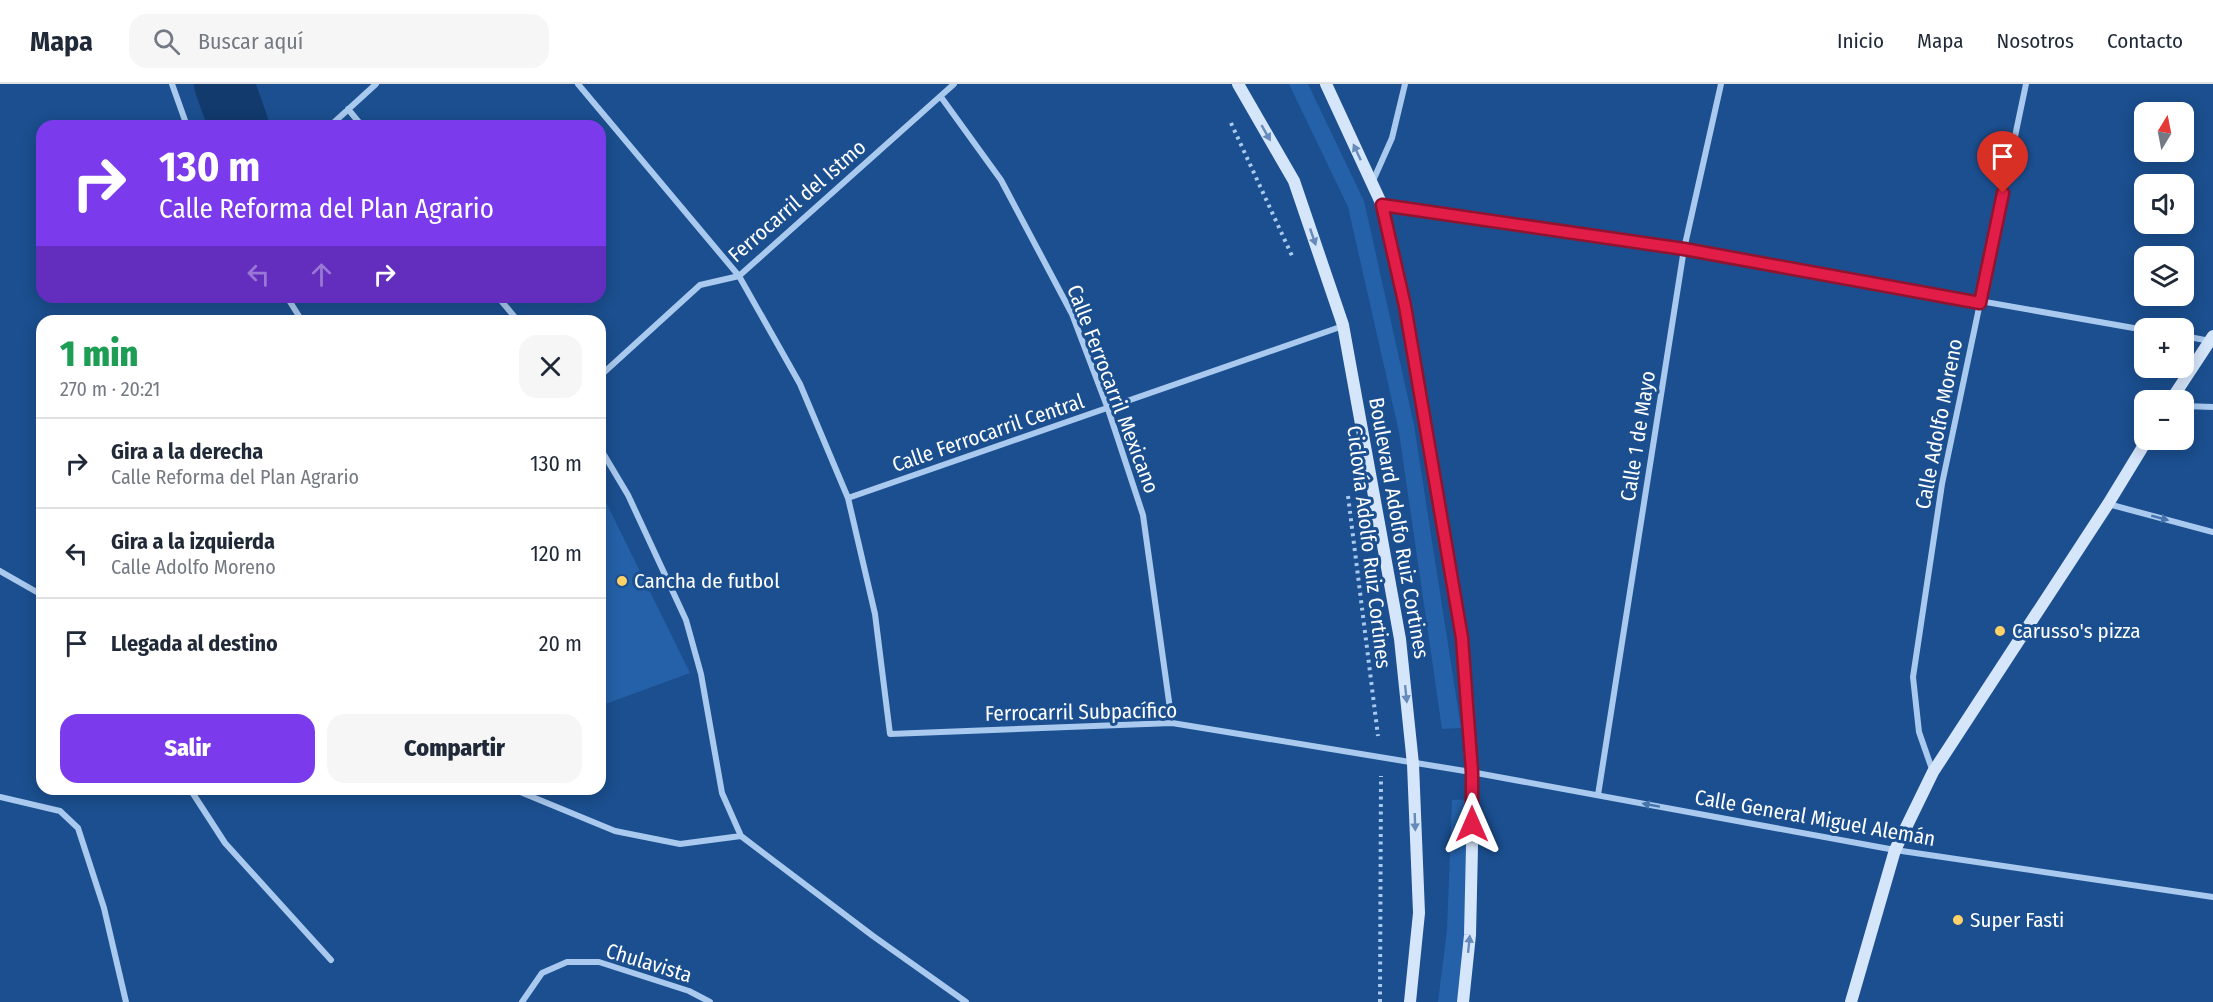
<!DOCTYPE html>
<html lang="es">
<head>
<meta charset="utf-8">
<style>
  :root { --surface:#fff; --page:#f6f6f7; --text:#1f2937; --muted:#747a83; --line:#e0e1e3; --accent:#7c3aed }
  body { margin:0; font-family:"Fira Sans Condensed",sans-serif; background:var(--page); color:var(--text); height:100vh; display:flex; flex-direction:column; font-size:22px; white-space:nowrap }
  * { box-sizing:border-box; margin:0 }
  p { font-size:20px; color:var(--muted) }
  .icon { flex:none; width:33px; height:33px; fill:none; stroke:currentColor; stroke-width:2; stroke-linecap:round; stroke-linejoin:round }
  .map { position:relative; flex:1; overflow:hidden }
  .side { position:absolute; left:36px; top:231px; width:570px; height:480px; display:flex; flex-direction:column; background:var(--surface); border-radius:18px; box-shadow:0 3px 15px #0003 }
  .side>* { flex:none }
  .banner { position:absolute; left:36px; top:36px; width:570px; height:183px; border-radius:18px; box-shadow:0 3px 15px #0003; background:#7c3aed; color:#fff; overflow:hidden }
  .needle { width:39px; rotate:10deg }
  .buttons { position:absolute; left:2134px; top:18px; display:grid; gap:12px }
  .buttons a { display:grid; place-items:center; width:60px; height:60px; border-radius:12px; background:var(--surface); box-shadow:0 3px 15px #0003; font-size:30px }
  .pin { position:absolute; display:grid; place-items:center; width:51px; height:51px; color:#fff; margin:-62px -26px; border-radius:50% 50% 50% 0; rotate:-45deg; box-shadow:0 0 6px #0007 }
  .pin .icon { rotate:45deg }
  .me { position:absolute; width:66px; margin:-33px; rotate:0deg; stroke-linejoin:round; filter:drop-shadow(0 0 4px #0008) }
  .turn { display:flex; align-items:center; gap:21px; height:126px; padding:0 24px; font-size:27px }
  .turn .icon { width:78px; height:78px; stroke-width:2.5 }
  .turn b { display:block; font-size:42px; line-height:51px }
  .lanes { display:flex; align-items:center; height:57px; padding:0 24px; background:#0003; justify-content:center; gap:30px; direction:ltr }
  .lanes .off { opacity:.35 }
  .round { display:grid; place-items:center; flex:none; width:63px; height:63px; border-radius:18px; background:var(--page) }
  .summary { display:flex; align-items:center; justify-content:space-between; height:102px; padding:0 24px }
  h1 { font-size:36px; font-weight:800; line-height:45px; color:#1e9e55 }
  .button { display:flex; gap:12px; margin-top:auto; padding:12px 24px }
  .button a { flex:1; height:69px; border-radius:18px; background:var(--accent); color:#fff; font-size:24px; font-weight:800; line-height:69px; text-align:center }
  .button a+a { background:var(--page); color:var(--text) }
  ul { padding:0; list-style:none }
  li { display:flex; align-items:center; gap:18px; height:90px; padding:0 24px; border-top:2px solid var(--line) }
  li div { flex:1 }
  li b { display:block; font-size:22px }
  li em { font-style:normal }
  header { display:flex; align-items:center; gap:36px; box-sizing:border-box; height:84px; padding:0 30px; background:var(--surface); border-bottom:2px solid var(--line) }
  header strong { font-size:28px }
  nav { display:flex; gap:33px; margin-inline-start:auto; font-size:21px }
  .search { width:420px; height:54px; background:var(--page); display:flex; align-items:center; gap:15px; box-sizing:border-box; padding:0 21px; border-radius:18px; color:var(--muted); font-size:22px }
  .map>svg:first-child { display:block }
  .green { fill:#2461a8 }
  .lines { fill:none; stroke-linecap:round; stroke-linejoin:round }
  .river { stroke:#123a6d; stroke-width:60 }
  .path { stroke:#a9c9ee; stroke-width:4; stroke-dasharray:3 4.5; stroke-linecap:butt }
  .street { stroke:#a9c9ee; stroke-width:6 }
  .secondary { stroke:#d6e6fa; stroke-width:12 }
  .oneway { fill:#668bba }
  .oneway2 { fill:#4674ac }
  .route-casing { stroke:#92132f; stroke-width:15 }
  .route { stroke:#e11d48; stroke-width:10 }
  .poi-dot { fill:#ffd166; stroke:#1b4f8f; stroke-width:2 }
  .labels { text-anchor:middle; stroke-width:6; stroke-linejoin:round; paint-order:stroke }
  .street-label { font-size:21px; fill:#fff; stroke:#1b4f8f }
  .poi-label { font-size:21px; fill:#fff; stroke:#1b4f8f; text-anchor:start }
</style>
</head>
<body>
<header>
<strong>Mapa</strong>
<div class="search"><svg class="icon" aria-label="search" viewBox="0 0 24 24"><circle cx="10" cy="10" r="6"/><path d="M15 15l6 6"/></svg>Buscar aquí</div>
<nav><a>Inicio</a><a>Mapa</a><a>Nosotros</a><a>Contacto</a></nav>
</header>
<div class="map">
<svg width="2213" height="918" viewBox="0 0 2213 918">
  <rect width="100%" height="100%" fill="#1b4f8f"/>
  <path class="green" d="M1289 0H1308L1364 117 1414 341 1461 644 1442 645 1399 348 1348 123Z
    M600 406 690 589 600 622Z
    M1473 715 1464 918H1438L1447 846 1452 716Z"/>
  <g class="lines">
    <path class="river" d="M224 0 239 42"/>
    <path class="path" d="M1231 39 1293 174
      M1348 412 1378 652
      M1380 918 1381 692"/>
    <path class="street" d="M172 0 187 42
      M578 0 739 192 800 300 848 414 875 530 890 650 1172 639 1471 688 1895 766 2213 813
      M941 13 1001 96 1072 230 1108 325 1143 431 1172 639
      M348 25 362 42
      M330 42 376 0
      M1372 99 1392 54 1405 0
      M1383 121 1684 165 2145 246
      M287 213 302 237
      M498 213 518 237
      M2184 252 2210 257
      M600 292 700 201 739 192 954 0
      M2184 322 2213 323
      M600 364 628 411 686 536 701 590 722 709 741 752 873 852 966 918
      M848 414 1343 242
      M2108 420 2213 448
      M0 487 42 511
      M1933 688 1919 648 1913 593 1942 400 2026 0
      M190 705 225 759 331 876
      M513 705 615 747 680 760 741 752
      M1598 711 1684 165 1721 0
      M0 713 60 727 78 744 104 824 126 918
      M522 918 542 889 567 878H599L689 907 710 918"/>
    <path class="secondary" d="M1238 0 1294 97 1343 241 1400 555 1413 680 1419 829 1410 918
      M1326 0 1382 121 1405 222 1462 554 1473 718 1470 851 1463 918
      M2171 316 2213 252
      M1851 918 1895 766 1933 688 2108 420 2147 356"/>
  </g>
  <defs><path id="oneway-solid" d="M-6-.8H1V-3.2L6.5 0L1 3.2V.8H-6Z" transform="scale(1.5)"/></defs>
  <g class="oneway">
    <use href="#oneway-solid" transform="translate(1266 49) rotate(60)"/>
    <use href="#oneway-solid" transform="translate(1357 68) rotate(-115)"/>
    <use href="#oneway-solid" transform="translate(1313 153) rotate(71)"/>
    <use href="#oneway-solid" transform="translate(1406 610) rotate(84)"/>
    <use href="#oneway-solid" transform="translate(1415 738) rotate(88)"/>
    <use href="#oneway-solid" transform="translate(1469 860) rotate(-84)"/>
  </g>
  <g class="oneway2">
    <use href="#oneway-solid" transform="translate(2160 434) rotate(15)"/>
    <use href="#oneway-solid" transform="translate(1651 721) rotate(-170)"/>
  </g>
  <g class="lines">
    <defs>
      <path id="route" d="M1472 740V688L1462 554 1405 222 1382 121 1684 165 1980 219 2003 109"/>
    </defs>
    <use href="#route" class="route-casing"/>
    <use href="#route" class="route"/>
  </g>
  <g class="poi-dot">
    <circle cx="622" cy="497" r="6"/>
    <circle cx="2000" cy="547" r="6"/>
    <circle cx="1958" cy="836" r="6"/>
  </g>
  <g class="labels">
    <g class="street-label">
      <text transform="translate(797 117) rotate(-41)" y="7">Ferrocarril del Istmo</text>
      <text transform="translate(1113 305) rotate(69)" y="7">Calle Ferrocarril Mexicano</text>
      <text transform="translate(1939 340) rotate(-79)" y="7">Calle Adolfo Moreno</text>
      <text transform="translate(988 349) rotate(-19)" y="7">Calle Ferrocarril Central</text>
      <text transform="translate(1638 352) rotate(-81)" y="7">Calle 1 de Mayo</text>
      <text transform="translate(1399 444) rotate(80)" y="7">Boulevard Adolfo Ruiz Cortines</text>
      <text transform="translate(1369 463) rotate(83)" y="7">Ciclovía Adolfo Ruiz Cortines</text>
      <text transform="translate(1081 628) rotate(-1)" y="7">Ferrocarril Subpacífico</text>
      <text transform="translate(1815 734) rotate(10)" y="7">Calle General Miguel Alemán</text>
      <text transform="translate(649 879) rotate(17)" y="7">Chulavista</text>
    </g>
    <g class="poi-label">
      <text x="634" y="504">Cancha de futbol</text>
      <text x="2012" y="554">Carusso's pizza</text>
      <text x="1970" y="843">Super Fasti</text>
    </g>
  </g>
</svg>
<div class="buttons">
<a><svg class="needle" viewBox="-14 -14 28 28"><path d="M0-13l5 13h-10z" fill="#e53935"/><path d="M0 13l5-13h-10z" fill="#747a83"/></svg></a>
<a><svg class="icon" aria-label="sound" viewBox="0 0 24 24"><path d="M4 9h4l5-4v14l-5-4H4zM17 9q2 3 0 6"/></svg></a>
<a><svg class="icon" aria-label="layers" viewBox="0 0 24 24"><path d="M12 4l9 5-9 5-9-5zM3 14l9 5 9-5"/></svg></a>
<a>+</a>
<a>−</a>
</div>
<div class="pin" style="left:2003px;top:109px;background:#d93025"><svg class="icon" aria-label="arrive" viewBox="0 0 24 24"><path d="M6 21V4h12l-3 4 3 4H6"/></svg></div>
<svg class="me" style="left:1472px;top:740px" viewBox="-20 -20 40 40"><path d="M0-17L14 15 0 8-14 15z" fill="#e11d48" stroke="#fff" stroke-width="4"/></svg>
<div class="banner">
<div class="turn"><svg class="icon" aria-label="right" viewBox="0 0 24 24"><path d="M7 20v-9h11M14 6l5 5-5 5"/></svg><div><b>130 m</b>Calle Reforma del Plan Agrario</div></div>
<div class="lanes"><svg class="icon off" aria-label="left" viewBox="0 0 24 24"><path d="M17 20v-9H6M10 6l-5 5 5 5"/></svg><svg class="icon off" aria-label="ahead" viewBox="0 0 24 24"><path d="M12 20V5M6 11l6-6 6 6"/></svg><svg class="icon" aria-label="right" viewBox="0 0 24 24"><path d="M7 20v-9h11M14 6l5 5-5 5"/></svg></div>
</div>
<section class="side">
<div class="summary"><div><h1>1 min</h1><p>270 m · 20:21</p></div><a class="round"><svg class="icon" aria-label="close" viewBox="0 0 24 24"><path d="M6 6l12 12M18 6L6 18"/></svg></a></div>
<ul>
<li><svg class="icon" aria-label="right" viewBox="0 0 24 24"><path d="M7 20v-9h11M14 6l5 5-5 5"/></svg><div><b>Gira a la derecha</b><p>Calle Reforma del Plan Agrario</p></div><em>130 m</em></li>
<li><svg class="icon" aria-label="left" viewBox="0 0 24 24"><path d="M17 20v-9H6M10 6l-5 5 5 5"/></svg><div><b>Gira a la izquierda</b><p>Calle Adolfo Moreno</p></div><em>120 m</em></li>
<li><svg class="icon" aria-label="arrive" viewBox="0 0 24 24"><path d="M6 21V4h12l-3 4 3 4H6"/></svg><div><b>Llegada al destino</b></div><em>20 m</em></li>
</ul>
<div class="button"><a>Salir</a><a>Compartir</a></div>
</section>
</div>
</body>
</html>
